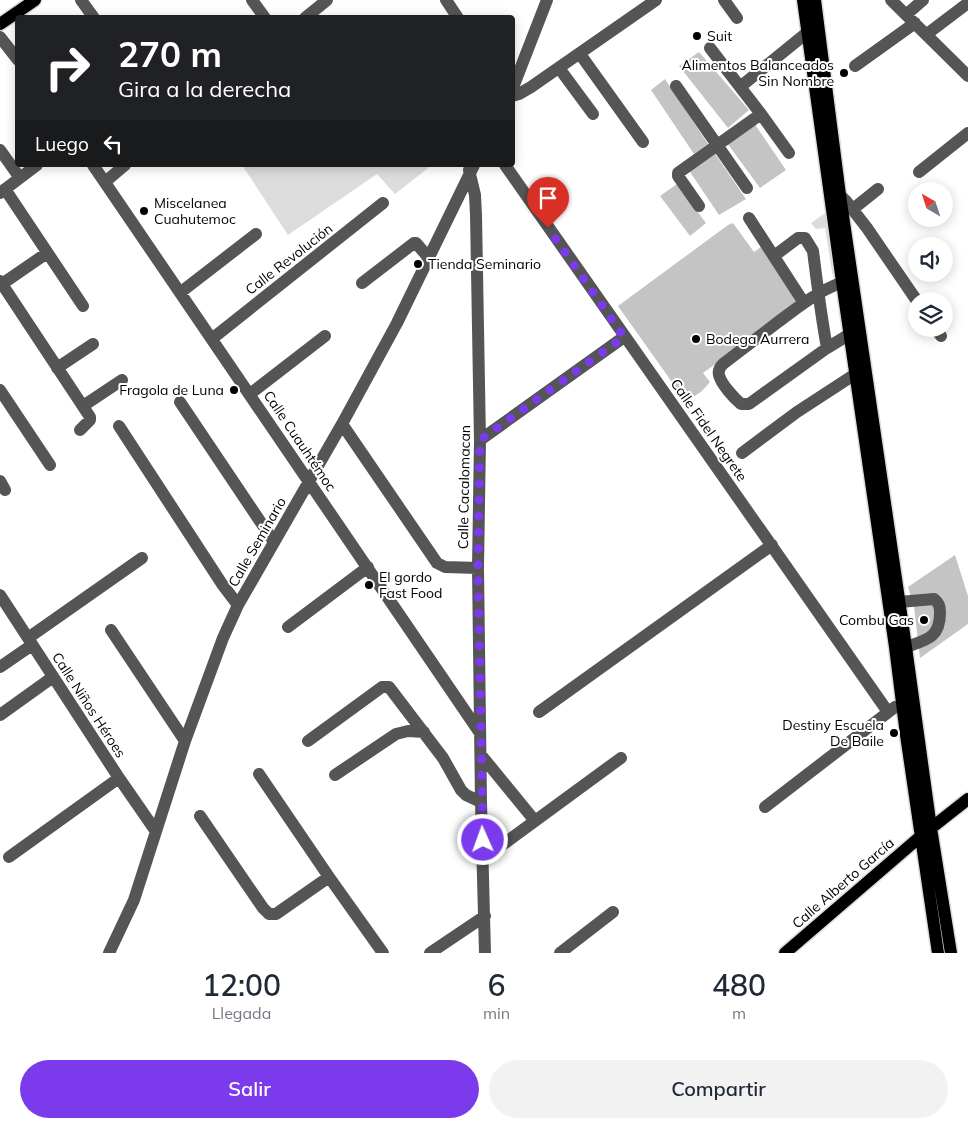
<!DOCTYPE html>
<html lang="es">
<head>
<meta charset="utf-8">
<style>
  :root { --surface:#fff; --page:#f2f2f3; --text:#1f2937; --muted:#747a83; --accent:#7c3aed }
  body { margin:0; font-family:Mulish,sans-serif; background:var(--page); color:var(--text); height:100vh; display:flex; flex-direction:column; font-size:19px; white-space:nowrap }
  * { box-sizing:border-box; margin:0 }
  p { font-size:16px; color:var(--muted) }
  .icon { flex:none; width:28px; height:28px; fill:none; stroke:currentColor; stroke-width:2; stroke-linecap:round; stroke-linejoin:round }
  .map { position:relative; height:953px; overflow:hidden }
  .panel { display:flex; flex-direction:column; background:var(--surface); flex:1 }
  .panel>* { flex:none }
  .hud { position:absolute; left:15px; top:15px; width:500px; height:152px; border-radius:5px; box-shadow:0 2px 12px #0003; background:#202124; color:#fff; overflow:hidden }
  .needle { width:32px; rotate:321deg }
  .fabs { position:absolute; left:908px; top:182px; display:grid; gap:10px }
  .fabs a { display:grid; place-items:center; width:45px; height:45px; border-radius:50%; background:var(--surface); box-shadow:0 2px 12px #0003; font-size:25px }
  .pin { position:absolute; display:grid; place-items:center; width:42px; height:42px; color:#fff; margin:-51px -21px; border-radius:50% 50% 50% 0; rotate:-45deg; box-shadow:0 0 5px #0007 }
  .pin .icon { rotate:45deg }
  .me { position:absolute; width:55px; margin:-28px; rotate:358deg; stroke-linejoin:round; filter:drop-shadow(0 0 4px #0008) }
  .turn { display:flex; align-items:center; gap:18px; height:105px; padding:0 20px; font-size:22px }
  .turn .icon { width:65px; height:65px; stroke-width:2.5 }
  .turn b { display:block; font-size:35px; line-height:42px }
  .then { display:flex; align-items:center; height:48px; padding:0 20px; background:#0003; gap:10px; font-size:19px }
  .eta { display:flex; justify-content:space-evenly; align-items:center; height:85px; text-align:center }
  .eta b { font-size:30px; font-weight:600; line-height:35px }
  .button { display:flex; gap:10px; margin-top:auto; padding:10px 20px }
  .button a { flex:1; height:58px; border-radius:30px; background:var(--accent); color:#fff; font-size:20px; font-weight:600; line-height:58px; text-align:center }
  .button a+a { background:var(--page); color:var(--text) }
  .map>svg:first-child { display:block }
  .green { fill:#dcdcdc }
  .building { fill:#c4c4c4 }
  .lines { fill:none; stroke-linecap:round; stroke-linejoin:round }
  .major-casing { stroke:#dbdbdb; stroke-width:15 }
  .minor { stroke:#555; stroke-width:12 }
  .major { stroke:#000; stroke-width:12 }
  .route { stroke:#7c3aed; stroke-width:9; stroke-dasharray:0 16.2 }
  .poi-dot { fill:#000; stroke:#fff; stroke-width:2 }
  .labels { text-anchor:middle; stroke-width:4; stroke-linejoin:round; paint-order:stroke }
  .poi-label { font-size:14px; fill:#000; stroke:#fff; text-anchor:start }
  .street-label { font-size:14px; fill:#000; stroke:#fff }
</style>
</head>
<body>
<div class="map">
<svg width="968" height="953" viewBox="0 0 968 953">
  <rect width="100%" height="100%" fill="#fff"/>
  <path class="green" d="M242 165H432L395 194 377 174 288 235Z
    M828 211 834 284 825 228 816 229 811 223Z"/>
  <path class="building" d="M699 52 749 110 728 128 679 66Z
    M665 79 708 144 694 154 651 90Z
    M754 123 786 170 760 188 727 143Z
    M713 151 746 199 719 215 688 169Z
    M677 184 706 223 690 236 660 196Z
    M733 223 754 252 761 247 801 303 703 373 710 382 702 391 686 402 618 306 728 225Z
    M955 555 968 596V624L920 658 914 607 908 587Z"/>
  <g class="lines">
    <defs>
      <path id="major" d="M803 0 842 282 895 647 906 735 938 953
        M815 0 840 195 906 647 931 828 951 953
        M0 24 35 0
        M785 953 921 836 968 799"/>
    </defs>
    <use href="#major" class="major-casing"/>
    <path class="minor" d="M81 0 94 18
      M252 0 265 18
      M446 0 458 18
      M724 0 737 18
      M891 0 968 76
      M907 14 923 0
      M305 18 327 0
      M927 34 968 3
      M0 37 18 60
      M580 54 643 142
      M855 66 915 23
      M559 68 593 114
      M676 86 747 188
      M740 87 814 27
      M512 90 547 0
      M512 96 519 94 531 87 656 0
      M761 114 789 153
      M0 150 20 178
      M93 165 480 733
      M505 165 888 712
      M469 170 475 195 476 215 480 440 478 568 481 802 485 953
      M919 172 968 133
      M105 182 125 165
      M5 189 83 306
      M835 191 846 201 867 228 917 301
      M0 193 37 165
      M699 206 678 176V173L761 114 710 48
      M853 209 878 189
      M749 218 804 303
      M774 256 798 238H805L813 251C817 283 821 316 827 348L749 404H741C734 398 721 384 719 375 718 371 720 367 723 364 741 350 760 336 778 322 800 306 824 286 851 280
      M0 281 90 417V420L80 430
      M362 283 414 243H416L428 257
      M2 284 47 253
      M181 292 256 234
      M936 329 941 336
      M213 338 383 203
      M827 348 850 334 858 332
      M57 368 93 344
      M0 390 50 465
      M250 394 325 336
      M180 402 274 542
      M83 406 122 380
      M342 424 437 563 445 567 478 568
      M119 426 222 584 238 605
      M480 440 624 337
      M742 453 797 412 863 369
      M0 481 5 490
      M0 595 119 778 155 830
      M899 602 934 599C939 603 940 606 940 613 940 638 926 640 906 647
      M288 627 368 567
      M111 630 185 741
      M28 638 142 558
      M0 667 32 645
      M539 712 772 545
      M0 715 53 677
      M308 741 382 687H389L443 758 461 790 466 795 481 802
      M481 755 535 821
      M259 774 329 877 383 953
      M335 775 396 734 408 731 424 732
      M765 807 895 707
      M200 816 263 908 269 914H276L329 877
      M9 857 119 778
      M483 859 621 758
      M109 953 134 900 185 741 223 638 238 605 342 424 397 323 474 165
      M430 953 485 916
      M560 953 613 912"/>
    <use href="#major" class="major"/>
  </g>
  <g class="lines">
    <path class="route" d="M483 840 478 568 480 440 624 337 548 228"/>
  </g>
  <g class="poi-dot">
    <circle cx="697" cy="36" r="5"/>
    <circle cx="844" cy="73" r="5"/>
    <circle cx="144" cy="211" r="5"/>
    <circle cx="418" cy="264" r="5"/>
    <circle cx="696" cy="339" r="5"/>
    <circle cx="234" cy="390" r="5"/>
    <circle cx="369" cy="585" r="5"/>
    <circle cx="924" cy="620" r="5"/>
    <circle cx="894" cy="733" r="5"/>
  </g>
  <g class="labels">
    <g class="poi-label">
      <text x="707" y="41">Suit</text>
      <text x="834" y="70" text-anchor="end">Alimentos Balanceados<tspan x="834" dy="16">Sin Nombre</tspan></text>
      <text x="154" y="208">Miscelanea<tspan x="154" dy="16">Cuahutemoc</tspan></text>
      <text x="428" y="269">Tienda Seminario</text>
      <text x="706" y="344">Bodega Aurrera</text>
      <text x="224" y="395" text-anchor="end">Fragola de Luna</text>
      <text x="379" y="582">El gordo<tspan x="379" dy="16">Fast Food</tspan></text>
      <text x="914" y="625" text-anchor="end">Combu Gas</text>
      <text x="884" y="730" text-anchor="end">Destiny Escuela<tspan x="884" dy="16">De Baile</tspan></text>
    </g>
    <g class="street-label">
      <text transform="translate(289 259) rotate(-38)" y="5">Calle Revolución</text>
      <text transform="translate(709 430) rotate(55)" y="5">Calle Fidel Negrete</text>
      <text transform="translate(300 441) rotate(56)" y="5">Calle Cuauhtémoc</text>
      <text transform="translate(464 487) rotate(-89)" y="5">Calle Cacalomacan</text>
      <text transform="translate(257 542) rotate(-60)" y="5">Calle Seminario</text>
      <text transform="translate(89 705) rotate(57)" y="5">Calle Niños Héroes</text>
      <text transform="translate(843 883) rotate(-41)" y="5">Calle Alberto García</text>
    </g>
  </g>
</svg>
<div class="fabs">
<a><svg class="needle" viewBox="-14 -14 28 28"><path d="M0-13l5 13h-10z" fill="#e53935"/><path d="M0 13l5-13h-10z" fill="#747a83"/></svg></a>
<a><svg class="icon" aria-label="sound" viewBox="0 0 24 24"><path d="M4 9h4l5-4v14l-5-4H4zM17 9q2 3 0 6"/></svg></a>
<a><svg class="icon" aria-label="layers" viewBox="0 0 24 24"><path d="M12 4l9 5-9 5-9-5zM3 14l9 5 9-5"/></svg></a>
</div>
<div class="pin" style="left:548px;top:228px;background:#d93025"><svg class="icon" aria-label="arrive" viewBox="0 0 24 24"><path d="M6 21V4h12l-3 4 3 4H6"/></svg></div>
<svg class="me" style="left:483px;top:840px" viewBox="-20 -20 40 40"><circle r="17" fill="#7c3aed" stroke="#fff" stroke-width="3"/><path d="M0-11L8 9 0 5-8 9z" fill="#fff"/></svg>
<div class="hud">
<div class="turn"><svg class="icon" aria-label="right" viewBox="0 0 24 24"><path d="M7 20v-9h11M14 6l5 5-5 5"/></svg><div><b>270 m</b>Gira a la derecha</div></div>
<div class="then">Luego<svg class="icon" aria-label="left" viewBox="0 0 24 24"><path d="M17 20v-9H6M10 6l-5 5 5 5"/></svg></div>
</div>
</div>
<section class="panel">
<div class="eta">
<div><b>12:00</b><p>Llegada</p></div>
<div><b>6</b><p>min</p></div>
<div><b>480</b><p>m</p></div>
</div>
<div class="button"><a>Salir</a><a>Compartir</a></div>
</section>
</body>
</html>
